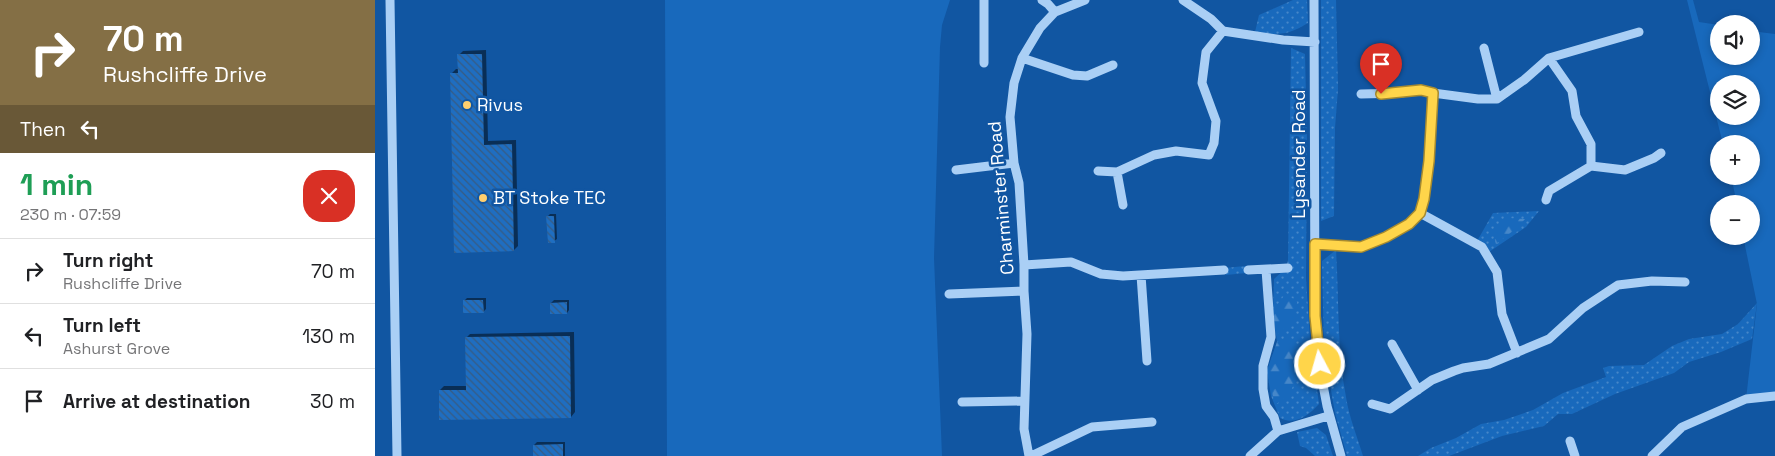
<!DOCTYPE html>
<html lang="en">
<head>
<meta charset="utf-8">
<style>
  :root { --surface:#fff; --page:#f6f6f6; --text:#202124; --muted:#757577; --line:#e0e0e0 }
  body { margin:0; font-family:"Space Grotesk",sans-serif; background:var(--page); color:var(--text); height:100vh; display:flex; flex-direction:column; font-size:19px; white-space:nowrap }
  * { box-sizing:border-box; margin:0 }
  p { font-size:16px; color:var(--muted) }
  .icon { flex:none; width:28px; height:28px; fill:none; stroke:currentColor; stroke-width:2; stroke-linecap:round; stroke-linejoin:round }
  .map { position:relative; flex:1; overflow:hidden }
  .side { display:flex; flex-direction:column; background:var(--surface); width:375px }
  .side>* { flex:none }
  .banner { background:#846f45; color:#fff; overflow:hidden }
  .fabs { position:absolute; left:1335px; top:15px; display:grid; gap:10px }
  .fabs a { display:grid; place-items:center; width:50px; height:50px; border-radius:50%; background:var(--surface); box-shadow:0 2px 8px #0003; font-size:25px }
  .pin { position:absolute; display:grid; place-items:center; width:42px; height:42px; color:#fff; margin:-51px -21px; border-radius:50% 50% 50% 0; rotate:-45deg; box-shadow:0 0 5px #0007 }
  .pin .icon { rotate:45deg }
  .me { position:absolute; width:55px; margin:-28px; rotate:354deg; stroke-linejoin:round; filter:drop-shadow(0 0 4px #0008) }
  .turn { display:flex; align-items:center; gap:18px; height:105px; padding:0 20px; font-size:22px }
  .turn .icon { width:65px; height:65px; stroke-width:2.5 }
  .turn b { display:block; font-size:35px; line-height:42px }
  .then { display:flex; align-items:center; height:48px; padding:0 20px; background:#0003; gap:10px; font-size:19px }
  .round { display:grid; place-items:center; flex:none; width:52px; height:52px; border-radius:20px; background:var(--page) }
  .overview { display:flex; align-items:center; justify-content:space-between; height:85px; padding:0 20px }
  h1 { font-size:30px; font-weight:700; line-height:38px; color:#1e9e55 }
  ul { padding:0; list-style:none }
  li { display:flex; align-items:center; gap:15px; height:65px; padding:0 20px; border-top:1px solid var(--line) }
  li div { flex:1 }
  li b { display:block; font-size:19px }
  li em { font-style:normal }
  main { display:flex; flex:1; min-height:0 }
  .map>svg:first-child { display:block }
  .grass { fill:url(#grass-dots) }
  .forest { fill:url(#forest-firs) }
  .park { fill:#1869bc; fill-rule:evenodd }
  .shadow { fill:#0007 }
  .building { fill:url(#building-back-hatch) }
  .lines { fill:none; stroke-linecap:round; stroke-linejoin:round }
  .minor { stroke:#aacff5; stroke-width:9 }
  .route-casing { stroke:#a68a30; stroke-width:12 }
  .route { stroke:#ffd54a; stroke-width:9 }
  .poi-dot { fill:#ffcf6e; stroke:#1156a2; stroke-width:2 }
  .labels { text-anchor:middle; stroke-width:5; stroke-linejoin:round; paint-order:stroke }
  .poi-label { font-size:18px; fill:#fff; stroke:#1156a2; text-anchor:start }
  .street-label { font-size:18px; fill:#fff; stroke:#1156a2 }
</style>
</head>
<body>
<main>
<section class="side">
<div class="banner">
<div class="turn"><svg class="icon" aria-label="right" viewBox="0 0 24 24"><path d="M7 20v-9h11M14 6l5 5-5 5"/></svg><div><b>70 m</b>Rushcliffe Drive</div></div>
<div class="then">Then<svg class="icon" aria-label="left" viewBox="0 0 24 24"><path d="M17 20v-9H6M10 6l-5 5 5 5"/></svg></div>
</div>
<div class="overview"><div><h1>1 min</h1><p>230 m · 07:59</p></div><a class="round" style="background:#d93025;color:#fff"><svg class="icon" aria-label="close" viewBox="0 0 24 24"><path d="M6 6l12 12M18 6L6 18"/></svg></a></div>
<ul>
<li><svg class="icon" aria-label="right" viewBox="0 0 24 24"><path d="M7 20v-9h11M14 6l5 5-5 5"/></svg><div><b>Turn right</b><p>Rushcliffe Drive</p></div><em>70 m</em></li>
<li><svg class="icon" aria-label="left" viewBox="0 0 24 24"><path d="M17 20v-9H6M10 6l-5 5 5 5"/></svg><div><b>Turn left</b><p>Ashurst Grove</p></div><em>130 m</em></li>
<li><svg class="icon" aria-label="arrive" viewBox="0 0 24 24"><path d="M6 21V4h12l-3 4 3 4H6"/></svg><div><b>Arrive at destination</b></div><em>30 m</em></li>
</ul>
</section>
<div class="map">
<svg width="1400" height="456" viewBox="0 0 1400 456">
  <defs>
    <pattern id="grass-dots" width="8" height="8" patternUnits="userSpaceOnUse" patternTransform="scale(1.25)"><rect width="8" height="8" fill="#1869bc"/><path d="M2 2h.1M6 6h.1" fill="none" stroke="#4687c9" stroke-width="1.8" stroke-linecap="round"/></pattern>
    <pattern id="forest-firs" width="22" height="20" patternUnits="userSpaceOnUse" patternTransform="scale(1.25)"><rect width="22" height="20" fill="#1869bc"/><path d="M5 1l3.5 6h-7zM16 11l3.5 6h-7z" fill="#4687c9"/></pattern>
    <pattern id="building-back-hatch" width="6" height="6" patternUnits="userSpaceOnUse" patternTransform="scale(1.25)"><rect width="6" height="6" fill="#1f6ec1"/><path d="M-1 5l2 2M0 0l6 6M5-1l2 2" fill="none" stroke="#385b81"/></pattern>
  </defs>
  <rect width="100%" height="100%" fill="#1156a2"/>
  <path class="grass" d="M918 0H932L933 23C912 36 903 35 880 32L884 15Z
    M946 0H961L963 89 960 128 959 216 946 221Z
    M916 48 930 54 932 143 931 278 935 339 944 404C934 415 920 426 905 418L896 396 892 371 902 342 898 311 899 279 911 268 913 260Z
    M1164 211 1151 227 1111 254 1101 243 1118 213Z
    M961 250C964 297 962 351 971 397 974 417 982 436 988 456H972L960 413 949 350 947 261Z
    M870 266 871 273 851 275 850 268Z
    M1382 303 1377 339 1346 352 1314 362 1299 373 1240 394 1197 414H1183L1169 426 1127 436 1074 456H1043L1056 448 1081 438 1106 424 1129 420 1158 410 1188 393 1231 377 1228 368 1234 366 1269 365 1297 346 1314 339 1347 334 1363 324Z
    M942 428 951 435 958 456H940L931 448 925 446 922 432Z"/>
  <path class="forest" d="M1131 218 1150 219 1143 227 1121 244C1117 231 1120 226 1131 218Z
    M911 293 922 302 919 319 901 336 898 311Z
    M915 338 924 351 923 375 914 395 900 405 892 371 902 342Z"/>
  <path class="park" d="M290 0H575L567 25 565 47 559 258 567 456H292Z
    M1312 0H1318L1324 22 1344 25V56H1376V31L1400 34V396L1371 399 1382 304 1368 236H1376V204H1362L1356 176H1376V144H1348ZM1344 84H1376V116H1344Z"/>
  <path class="shadow" d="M111 50 113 141 141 140 143 246 139 250 76 74 81 69H84V55L88 51Z
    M175 214H181L182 239 179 241 172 217Z
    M92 298H111V309L108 312 89 301Z
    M179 300H194V310L192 313 176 303Z
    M199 332 200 412 196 417 65 390 69 386H92L91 338 95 334Z
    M162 442H190V456H160L159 445Z"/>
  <path class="building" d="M82 54H107L109 145 137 144 139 251 79 253 75 73H83Z
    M171 216H179L180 243H173Z
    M88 300H108L109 313H88Z
    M192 302V314H175V303Z
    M195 336 196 418 64 420V390H91L90 337Z
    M188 444V456H158V445Z"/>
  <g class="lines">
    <path class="minor" d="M15 0 22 456
      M667 0 673 4 680 12
      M808 0 836 19 848 31 908 40 940 42
      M939 0 940 316 947 380 952 406 966 456
      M1109 48 1122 99
      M647 58 698 75 712 76 738 65
      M1174 58 1197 91 1201 116 1216 144V166L1250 170 1279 158 1286 153
      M609 63V0
      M986 94 1026 93 1046 90 1058 93 1103 99H1122
      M1122 99 1149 80 1174 58 1264 32
      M581 170 639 163
      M723 171 742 172 779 155 801 151 834 155 839 143 841 121 827 83 831 52 848 31
      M742 172 748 205
      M1171 200 1174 191 1216 166
      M1045 213 1107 247 1122 272 1127 314 1142 353
      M940 244 986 247 1011 237 1034 224 1045 213 1049 199 1054 161 1058 93
      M649 265 696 262 726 274 748 276 849 270
      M873 270 913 268
      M891 270 896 337 888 366V389L891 406 899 417 903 431
      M766 275 772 361
      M574 294 649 291
      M1017 344 1043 390
      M587 402 649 401
      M997 404 1015 409 1057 380 1079 371 1088 368 1114 364 1174 339 1208 308 1243 285 1277 281 1310 282
      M1195 441 1200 456
      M654 456 649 429 652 334 649 291V265L644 183 639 163 635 117 639 83 647 58 665 28 680 12 710 0
      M656 456 717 427 777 422
      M875 456 903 431 953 416
      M1277 456 1307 427 1371 399 1400 396"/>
  </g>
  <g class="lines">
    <defs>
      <path id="route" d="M945 364 940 316V244L986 247 1011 237 1034 224 1045 213 1049 199 1054 161 1058 93 1046 90 1006 94"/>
    </defs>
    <use href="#route" class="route-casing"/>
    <use href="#route" class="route"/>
  </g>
  <g class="poi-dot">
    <circle cx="92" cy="105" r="5"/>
    <circle cx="108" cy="198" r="5"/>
  </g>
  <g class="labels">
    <g class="poi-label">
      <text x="102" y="111">Rivus</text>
      <text x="118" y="204">BT Stoke TEC</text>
    </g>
    <g class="street-label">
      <text transform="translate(924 154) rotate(-90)" y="6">Lysander Road</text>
      <text transform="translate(626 198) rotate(-95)" y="6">Charminster Road</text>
    </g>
  </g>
</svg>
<div class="fabs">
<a><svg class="icon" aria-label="sound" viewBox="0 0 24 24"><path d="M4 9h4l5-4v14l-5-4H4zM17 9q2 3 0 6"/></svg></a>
<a><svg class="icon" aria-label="layers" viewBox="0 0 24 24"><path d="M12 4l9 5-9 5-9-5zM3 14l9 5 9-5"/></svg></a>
<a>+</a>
<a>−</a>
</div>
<div class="pin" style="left:1006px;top:94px;background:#d93025"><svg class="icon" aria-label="arrive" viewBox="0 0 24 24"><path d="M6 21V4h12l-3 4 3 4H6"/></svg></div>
<svg class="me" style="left:945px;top:364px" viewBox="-20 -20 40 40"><circle r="17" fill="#ffd54a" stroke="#fff" stroke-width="3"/><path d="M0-11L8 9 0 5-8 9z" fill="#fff"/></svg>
</div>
</main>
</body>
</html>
